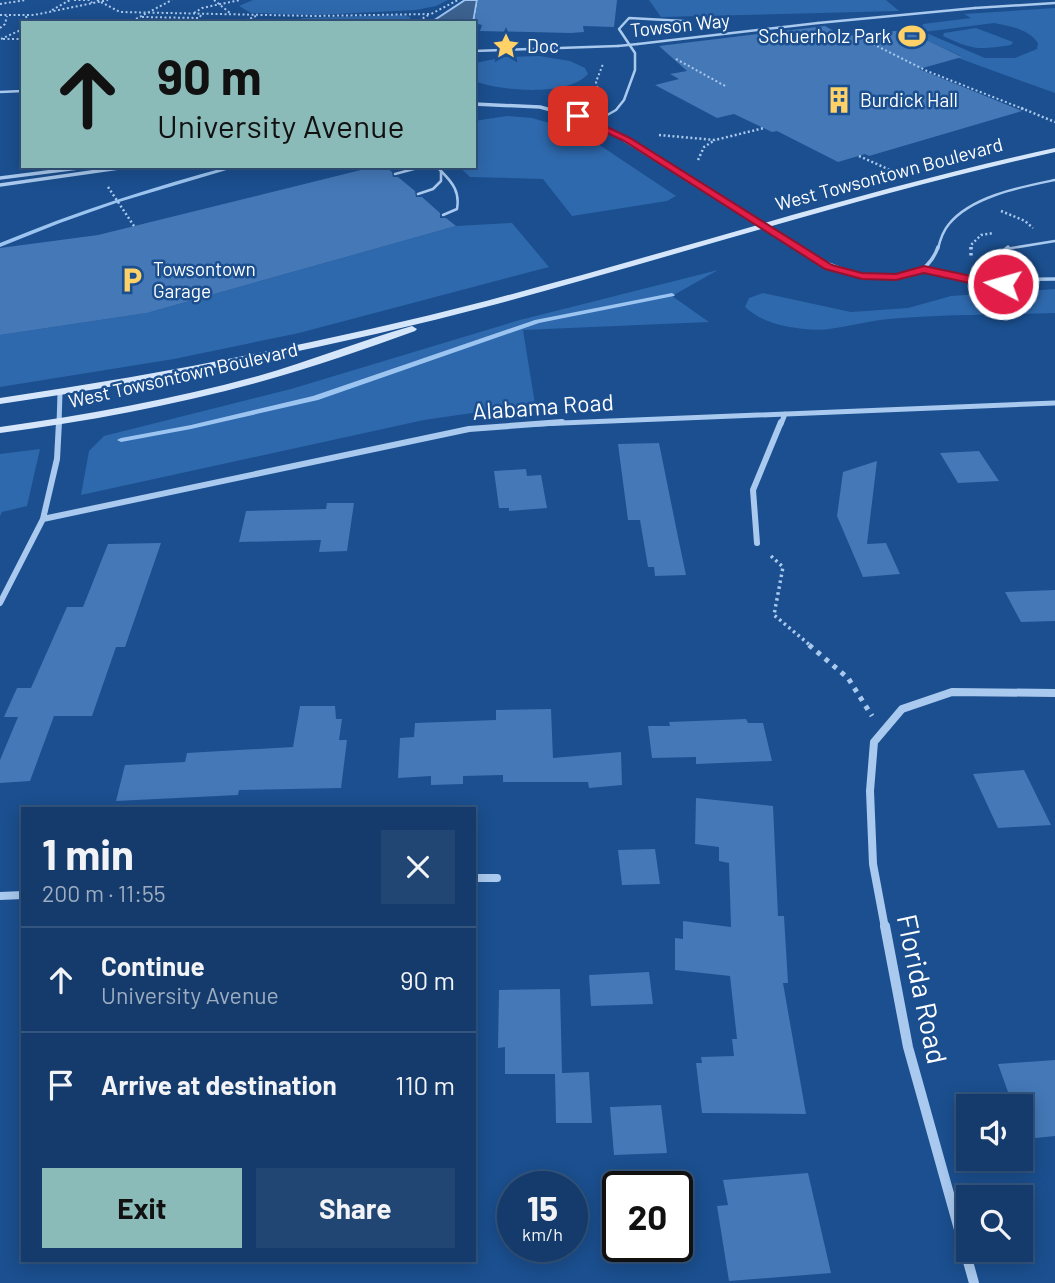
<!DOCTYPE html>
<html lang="en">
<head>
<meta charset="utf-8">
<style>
  :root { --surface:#143b6b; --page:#214673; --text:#f1f3f6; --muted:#9dadc1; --line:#33557e; --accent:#8bbbb9 }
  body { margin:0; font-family:Barlow,sans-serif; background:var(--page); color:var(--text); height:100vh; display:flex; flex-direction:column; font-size:26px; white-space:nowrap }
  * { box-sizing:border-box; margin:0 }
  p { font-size:23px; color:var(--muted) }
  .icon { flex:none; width:38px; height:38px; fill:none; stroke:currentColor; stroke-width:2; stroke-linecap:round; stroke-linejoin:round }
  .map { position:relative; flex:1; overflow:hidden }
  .side { position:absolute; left:21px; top:807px; width:455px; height:455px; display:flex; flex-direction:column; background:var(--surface); border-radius:0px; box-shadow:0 4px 18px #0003,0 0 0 2px var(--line) }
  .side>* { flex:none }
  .hud { position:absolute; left:21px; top:21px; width:455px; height:147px; border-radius:0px; box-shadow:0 4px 18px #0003,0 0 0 2px var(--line); background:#8bbbb9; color:#111; overflow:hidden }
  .controls { position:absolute; left:956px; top:1094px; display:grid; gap:14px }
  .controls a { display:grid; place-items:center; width:77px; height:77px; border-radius:0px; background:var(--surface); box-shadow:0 4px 18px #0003,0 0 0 2px var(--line); font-size:35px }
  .speed { position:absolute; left:497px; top:1171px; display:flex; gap:14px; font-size:35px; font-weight:700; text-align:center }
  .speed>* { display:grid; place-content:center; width:91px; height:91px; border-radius:50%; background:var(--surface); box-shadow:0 4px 18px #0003,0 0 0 2px var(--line); line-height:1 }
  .speed small { font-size:18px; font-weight:400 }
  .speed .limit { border:4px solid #111; border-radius:10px; background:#fff; color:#111 }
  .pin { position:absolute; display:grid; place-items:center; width:60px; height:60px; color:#fff; margin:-30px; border-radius:14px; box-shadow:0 4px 10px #0006 }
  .me { position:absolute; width:77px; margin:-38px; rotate:276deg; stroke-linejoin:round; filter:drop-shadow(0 0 5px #0008) }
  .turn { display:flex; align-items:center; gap:24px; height:147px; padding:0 21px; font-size:32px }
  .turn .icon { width:91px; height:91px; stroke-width:2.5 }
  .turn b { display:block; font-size:49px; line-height:60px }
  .round { display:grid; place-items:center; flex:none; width:74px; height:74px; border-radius:0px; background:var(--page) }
  .head { display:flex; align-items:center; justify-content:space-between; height:119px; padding:0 21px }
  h1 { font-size:42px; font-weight:700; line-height:52px }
  .cta { display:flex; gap:14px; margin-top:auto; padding:14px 21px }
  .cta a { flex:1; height:80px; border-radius:0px; background:var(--accent); color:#111; font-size:28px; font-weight:700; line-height:80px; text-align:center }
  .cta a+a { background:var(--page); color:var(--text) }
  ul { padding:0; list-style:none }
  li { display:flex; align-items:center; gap:21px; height:105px; padding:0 21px; border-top:2px solid var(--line) }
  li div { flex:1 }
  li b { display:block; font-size:26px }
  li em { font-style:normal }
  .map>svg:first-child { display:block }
  .green { fill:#2e69ad; fill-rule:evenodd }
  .water { fill:#3c6290; stroke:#9cc4f0; stroke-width:2 }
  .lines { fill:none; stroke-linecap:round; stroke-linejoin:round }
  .stream { fill:#9cc4f0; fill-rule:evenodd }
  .building { fill:#4478b7 }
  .path-far3 { stroke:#a9c9ee; stroke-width:2; stroke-dasharray:2 2.5; stroke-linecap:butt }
  .path-far2 { stroke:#a9c9ee; stroke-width:2.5; stroke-dasharray:2 2.5; stroke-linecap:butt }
  .path-far1 { stroke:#a9c9ee; stroke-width:3.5; stroke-dasharray:2.5 3.5; stroke-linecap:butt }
  .path { stroke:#a9c9ee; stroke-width:5; stroke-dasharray:4.5 6; stroke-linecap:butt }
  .service-far1 { stroke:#a9c9ee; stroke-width:2.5 }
  .service { stroke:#a9c9ee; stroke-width:3.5 }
  .pedestrian { stroke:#a9c9ee; stroke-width:2.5 }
  .minor-far4 { stroke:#a9c9ee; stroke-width:3.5 }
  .minor-far3 { stroke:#a9c9ee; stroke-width:5 }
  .minor-far2 { stroke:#a9c9ee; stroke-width:6 }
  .minor-far1 { stroke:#a9c9ee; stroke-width:8 }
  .minor { stroke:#a9c9ee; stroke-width:10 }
  .secondary { fill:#d6e6fa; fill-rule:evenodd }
  .pedestrian-bridge { stroke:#a9c9ee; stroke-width:2.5 }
  .route { fill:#e11d48; stroke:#92132f; stroke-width:2 }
  .labels { text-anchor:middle; stroke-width:5; stroke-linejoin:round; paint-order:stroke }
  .far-street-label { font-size:19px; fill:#fff; stroke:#1b4f8f }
  .far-poi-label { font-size:19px; fill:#fff; stroke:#1b4f8f; text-anchor:start }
  .street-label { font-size:23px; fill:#fff; stroke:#1b4f8f }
  .near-street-label { font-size:28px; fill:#fff; stroke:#1b4f8f }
</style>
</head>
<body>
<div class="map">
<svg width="1055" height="1283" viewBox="0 0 1055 1283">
  <rect width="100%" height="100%" fill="#1b4f8f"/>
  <path class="green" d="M253 0H448L436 6 416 10 317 15 251 13 239 6Z
    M649 0H886L899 11 661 17Z
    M1055 8V93L958 58 961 56 919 37 923 24 971 18 964 14ZM994 23C1010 26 1028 29 1038 43L1037 49 1015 58H985L924 32Z
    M402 15 410 17 411 22 298 23 302 18Z
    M976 28 1013 42 1011 45C978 50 973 50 943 36L944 33Z
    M539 56 570 61 585 68 588 74C568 97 500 91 474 81L475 63 505 57Z
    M507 116 532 118 580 132 676 196 667 201 572 216 543 179 470 177 458 166H474V121Z
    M512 223 549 267 299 333 174 359 0 387V335L147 313 456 226Z
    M718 270 672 296 709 322 523 330 535 404 424 420 81 495 89 451 104 436 291 389 520 320Z
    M1055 289V313C1000 315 944 314 889 319 861 321 832 333 804 329 783 327 761 322 745 307L749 298 763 293 851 312 908 308 951 296Z
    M40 449 27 506 2 512 0 516V454Z"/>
  <path class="water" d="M465 0H477L473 23H430Z"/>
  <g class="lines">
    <path class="stream" d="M231 166H240L119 202 60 223 0 247V243C75 212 152 187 231 166Z
      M672 293 675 295 674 296 539 323 318 400 191 429 121 442 117 440 121 438 191 425 313 396 535 320Z"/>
  </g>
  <path class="building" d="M478 0H617L614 27 583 26 584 32 571 33 480 31 482 25 474 23Z
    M825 26 843 36 905 30 962 57 919 69 1022 111 869 156 865 154 838 162 777 131 772 132 734 114 717 118 655 85 679 79 670 74 687 71 659 46Z
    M377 166H385L392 172 393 177H398L415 191 416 197H422L440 213V218H446L456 226 147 313 0 335V248L98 235Z
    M659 443 678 537 686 575 655 576 654 567H648L640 520H628L618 444Z
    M979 451 999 481 958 483 940 453Z
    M877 461 867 544 886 543 900 574 863 577 837 516 843 472Z
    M526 469 527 476 541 475 547 508 509 511V508H499L494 471Z
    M327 503H354L347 551 319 552 321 540 239 542 246 511 326 509Z
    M161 543 125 647H116L92 716H54L30 781 0 783V760L18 717H4L17 688H31L67 607H83L108 544Z
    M1055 590V621L1021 622 1005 592Z
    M300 706H335L336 719H342L339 740H347L341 788 239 790 238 795 116 801 125 765 185 762 187 753 293 747Z
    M551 709 553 758 621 752 622 785 589 788 588 782H503V775L463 776V784L431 785V776L398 778 400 738 414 737 415 723 496 720V710Z
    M746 719 748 723H763L772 761 696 764V757L652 758 648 726H670L669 722Z
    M1024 770 1051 825 998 828 973 774Z
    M696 798 773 806 778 916H784L788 983H783L806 1114 702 1113 696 1063H702L701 1057 734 1056 732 1039H737L730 976 675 970V938L683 939V921L731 927 729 863 719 861V847L695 844Z
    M655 849 660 884 622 885 618 850Z
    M649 972 653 1004 591 1006 589 975Z
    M560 989 562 1073 589 1072 592 1123H556L555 1074H505V1047L498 1048 499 990Z
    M1055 1060V1136L1025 1139 1020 1125V1106H1013L998 1064Z
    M661 1105 667 1153 614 1155 610 1107Z
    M808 1173 831 1273 729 1281 717 1206 728 1205 723 1180Z"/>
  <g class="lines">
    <path class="path-far3" d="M74 0H90L92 3
      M97 0 120 12 315 16 431 14 458 0
      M214 0 230 13
      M0 4 26 0
      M52 10 70 0
      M194 13 202 8 240 0
      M0 15H34L108 0
      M26 16 28 23
      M142 17 199 18 202 14
      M136 20 155 22
      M210 22 247 20 256 16
      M128 23 172 0
      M415 23 430 14
      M0 28 5 24 7 16
      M861 38 927 71 1026 110
      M1 39 23 29
      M3 39H23
      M676 59 727 87
      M601 101 596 82 603 64"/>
    <path class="path-far2" d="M1021 108 1055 122
      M659 135 715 140 764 128
      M859 156 890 170
      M698 160 704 147 715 140
      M108 187 134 226
      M1001 211 1025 221 1033 228
      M971 249V245L981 235 994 233"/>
    <path class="path-far1" d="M971 247V258
      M771 556 783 567 774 615 811 646"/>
    <path class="path" d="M809 645 848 678 872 716"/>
    <path class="service-far1" d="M595 122 616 110 624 100 635 70V53L619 29 629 18 684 21
      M441 171C453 183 460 192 457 209L443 215
      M395 174 425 166
      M418 194 433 189 441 181V171L436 166
      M763 226 798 249
      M938 249C940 240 943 231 949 224 972 196 1021 187 1055 180
      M1006 249 1055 241"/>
    <path class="service" d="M795 247C831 269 918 304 938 247
      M924 269 989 280 1055 279
      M1003 283V251L1008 247"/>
    <path class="pedestrian" d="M975 8 1055 3
      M638 44 818 23
      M474 51 618 46
      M0 92 23 91"/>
    <path class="minor-far4" d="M474 104 540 107 595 122 763 226
      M0 178 94 166
      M0 185 133 166"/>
    <path class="minor-far3" d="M59 424 60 393
      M537 424 1055 403
      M781 424 785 414"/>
    <path class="minor-far2" d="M43 519 469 429 562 422
      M757 543 753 490 781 422
      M0 603 43 519 57 459 59 422"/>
    <path class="minor-far1" d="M474 878H497
      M0 896 23 895
      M885 928 873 864 870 791 874 742 902 709 952 692 1055 693"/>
    <path class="minor" d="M885 926 908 1047 974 1283"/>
    <path class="secondary" d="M1055 148V152C867 194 683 254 497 304 333 347 167 380 0 404V398C164 374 326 342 486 301 676 251 863 190 1055 148Z
      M412 326 417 329 415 331C365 349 314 367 263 381 176 405 89 421 0 433V427C87 415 174 399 258 376 310 361 360 341 412 326Z"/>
    <path class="pedestrian-bridge" d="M818 23 975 8
      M618 46 638 44"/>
  </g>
  <path class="route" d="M578 113 630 138 832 265 862 273 896 274 924 266 1009 284 1003 287 979 285 924 273 896 280 862 279 825 269 624 141 576 118Z"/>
  <defs>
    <symbol id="stadium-bare" viewBox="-9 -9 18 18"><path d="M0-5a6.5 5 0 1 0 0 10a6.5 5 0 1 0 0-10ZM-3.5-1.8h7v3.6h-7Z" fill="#ffd166" stroke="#1b4f8f" stroke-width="2.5" paint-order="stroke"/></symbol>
    <symbol id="sight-bare" viewBox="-9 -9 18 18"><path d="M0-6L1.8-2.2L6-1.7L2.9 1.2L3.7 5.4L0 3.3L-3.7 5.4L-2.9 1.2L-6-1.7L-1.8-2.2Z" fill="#ffd166" stroke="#1b4f8f" stroke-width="2.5" paint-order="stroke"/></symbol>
    <symbol id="building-bare" viewBox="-9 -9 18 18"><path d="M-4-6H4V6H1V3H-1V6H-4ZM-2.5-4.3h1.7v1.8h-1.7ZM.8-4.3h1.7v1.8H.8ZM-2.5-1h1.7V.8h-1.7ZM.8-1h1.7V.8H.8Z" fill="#ffd166" stroke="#1b4f8f" stroke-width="2.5" paint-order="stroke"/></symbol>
    <symbol id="parking-bare" viewBox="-9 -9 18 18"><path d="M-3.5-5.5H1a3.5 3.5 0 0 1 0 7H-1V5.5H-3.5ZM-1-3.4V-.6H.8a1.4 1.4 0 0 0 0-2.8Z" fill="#ffd166" stroke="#1b4f8f" stroke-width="2.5" paint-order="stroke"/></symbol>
  </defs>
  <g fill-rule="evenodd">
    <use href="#stadium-bare" x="893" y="17" width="38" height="38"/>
    <use href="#sight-bare" x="487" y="27" width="38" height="38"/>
    <use href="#building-bare" x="820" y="81" width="38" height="38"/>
    <use href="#parking-bare" x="113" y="261" width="38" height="38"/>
  </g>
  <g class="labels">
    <g class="far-street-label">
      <text transform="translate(680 25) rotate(-6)" y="7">Towson Way</text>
      <text transform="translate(889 174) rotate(-15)" y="7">West Towsontown Boulevard</text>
      <text transform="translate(183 375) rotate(-13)" y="7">West Towsontown Boulevard</text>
    </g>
    <g class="far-poi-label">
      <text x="891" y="43" text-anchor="end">Schuerholz Park</text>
      <text x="527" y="53">Doc</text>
      <text x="860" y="107">Burdick Hall</text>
      <text x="153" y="276">Towsontown<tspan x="153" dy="22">Garage</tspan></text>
    </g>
    <g class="street-label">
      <text transform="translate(543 407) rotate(-4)" y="8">Alabama Road</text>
    </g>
    <g class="near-street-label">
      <text transform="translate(922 989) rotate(78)" y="10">Florida Road</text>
    </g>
  </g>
</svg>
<div class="controls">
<a><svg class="icon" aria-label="sound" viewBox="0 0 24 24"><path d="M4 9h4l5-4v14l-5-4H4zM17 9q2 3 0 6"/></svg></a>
<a><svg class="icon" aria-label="search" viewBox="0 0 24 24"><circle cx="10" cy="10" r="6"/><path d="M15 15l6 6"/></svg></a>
</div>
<div class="speed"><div>15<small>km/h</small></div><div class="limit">20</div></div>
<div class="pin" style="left:578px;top:116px;background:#d93025"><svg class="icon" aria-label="arrive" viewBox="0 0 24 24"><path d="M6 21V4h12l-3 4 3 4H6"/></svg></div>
<svg class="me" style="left:1003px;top:284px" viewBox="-20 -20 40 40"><circle r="17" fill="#e11d48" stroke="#fff" stroke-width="3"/><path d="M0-11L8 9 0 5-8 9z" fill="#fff"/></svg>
<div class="hud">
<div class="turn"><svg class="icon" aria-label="ahead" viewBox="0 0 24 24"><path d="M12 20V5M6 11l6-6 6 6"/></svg><div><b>90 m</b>University Avenue</div></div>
</div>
<section class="side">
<div class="head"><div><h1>1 min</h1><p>200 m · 11:55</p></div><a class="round"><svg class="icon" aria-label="close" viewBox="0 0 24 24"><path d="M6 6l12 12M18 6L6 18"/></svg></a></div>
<ul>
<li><svg class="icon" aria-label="ahead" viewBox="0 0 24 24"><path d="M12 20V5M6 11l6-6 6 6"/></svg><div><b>Continue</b><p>University Avenue</p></div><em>90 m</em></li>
<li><svg class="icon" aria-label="arrive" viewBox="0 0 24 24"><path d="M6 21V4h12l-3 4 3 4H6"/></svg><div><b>Arrive at destination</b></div><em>110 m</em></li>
</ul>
<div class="cta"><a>Exit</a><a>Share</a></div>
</section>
</div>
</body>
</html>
